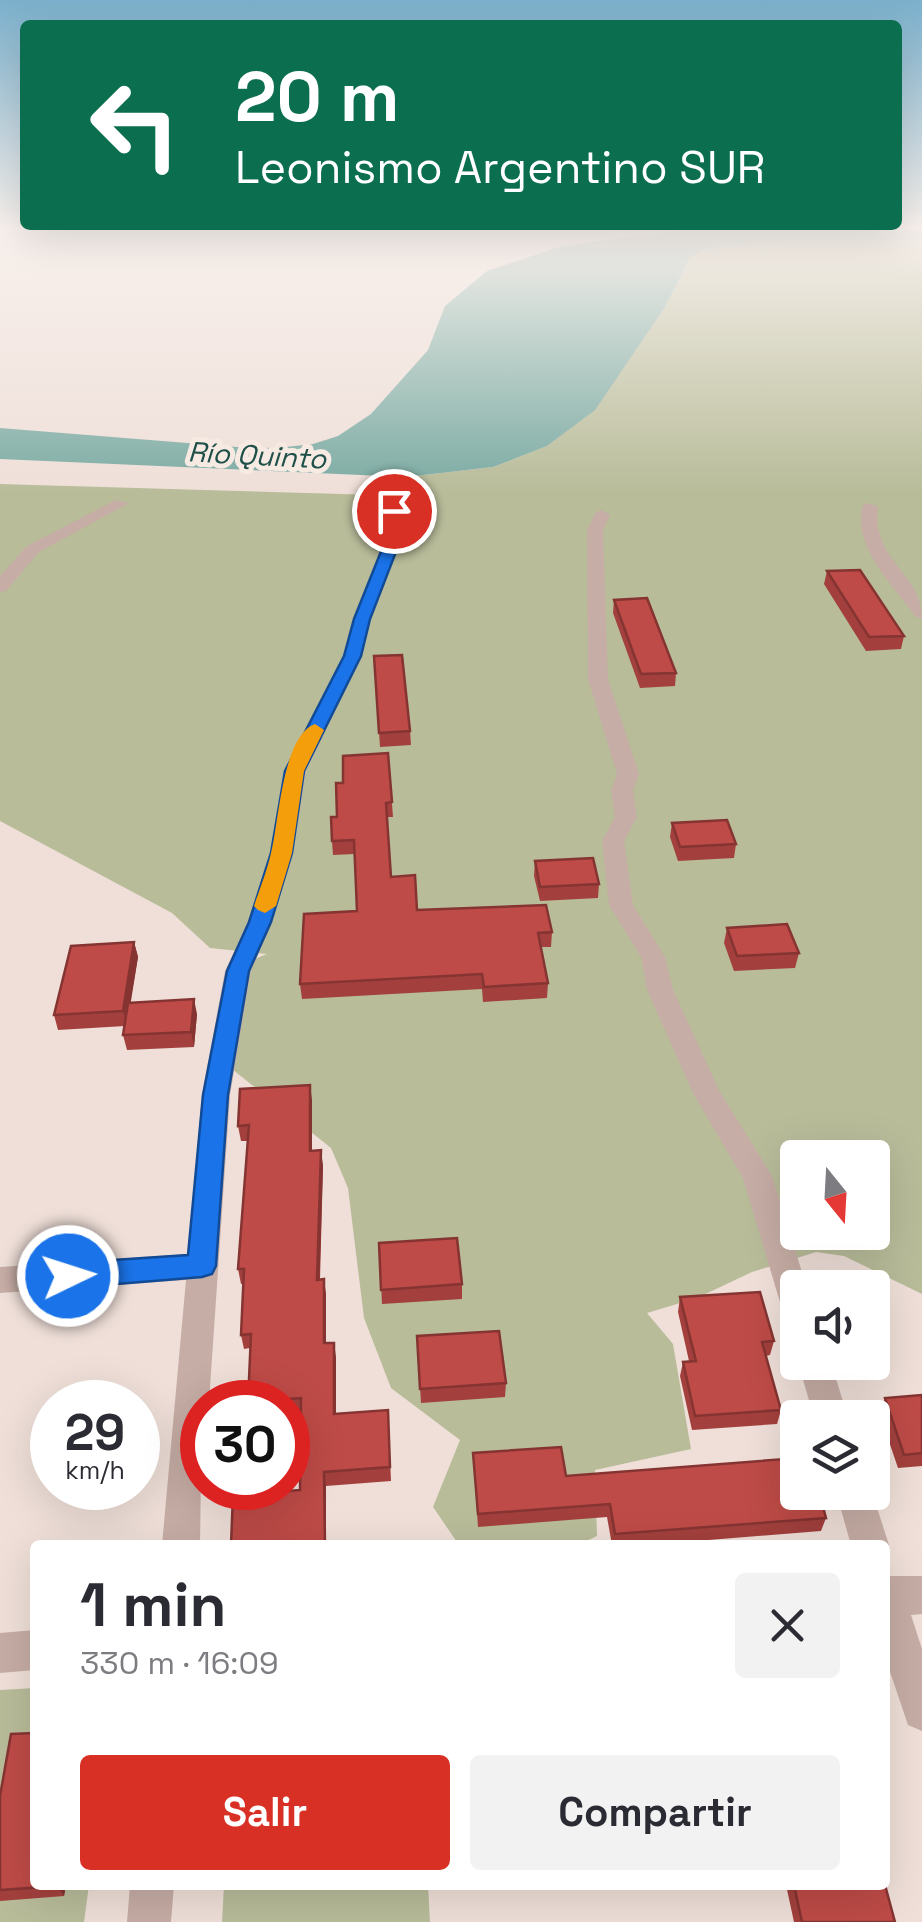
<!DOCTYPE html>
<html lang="es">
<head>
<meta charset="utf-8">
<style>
  :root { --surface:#fff; --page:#f2f2f3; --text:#2b2b33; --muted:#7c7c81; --accent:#d93025 }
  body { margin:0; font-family:"Space Grotesk",sans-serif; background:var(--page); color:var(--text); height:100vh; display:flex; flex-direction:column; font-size:38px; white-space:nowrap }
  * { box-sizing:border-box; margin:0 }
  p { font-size:32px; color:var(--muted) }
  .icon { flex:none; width:55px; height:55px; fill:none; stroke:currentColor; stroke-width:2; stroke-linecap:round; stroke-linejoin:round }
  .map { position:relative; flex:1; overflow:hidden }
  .sheet { position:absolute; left:30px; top:1540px; width:860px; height:350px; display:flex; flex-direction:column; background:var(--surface); border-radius:10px; box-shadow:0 10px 40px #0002 }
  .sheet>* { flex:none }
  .banner { position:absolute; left:20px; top:20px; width:882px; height:210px; border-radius:10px; box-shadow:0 10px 40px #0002; background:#0b6e4f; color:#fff; overflow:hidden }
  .needle { width:65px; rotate:162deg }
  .fabs { position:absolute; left:780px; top:1140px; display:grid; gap:20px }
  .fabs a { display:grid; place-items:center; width:110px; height:110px; border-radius:10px; background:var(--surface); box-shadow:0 10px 40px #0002; font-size:50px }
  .speed { position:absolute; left:30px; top:1380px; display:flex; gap:20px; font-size:50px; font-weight:700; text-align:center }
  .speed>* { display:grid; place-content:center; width:130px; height:130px; border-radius:50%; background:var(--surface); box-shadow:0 10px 40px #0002; line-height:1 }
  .speed small { font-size:25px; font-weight:400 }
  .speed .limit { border:15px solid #d22; background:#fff; color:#111 }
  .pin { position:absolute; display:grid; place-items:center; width:85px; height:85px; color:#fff; margin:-42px; border:5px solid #fff; border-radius:50%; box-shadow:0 2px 10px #0007 }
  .me { position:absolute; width:110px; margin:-55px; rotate:86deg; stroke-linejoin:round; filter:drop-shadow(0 0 8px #0008) }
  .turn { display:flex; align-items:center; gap:35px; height:210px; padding:0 50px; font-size:45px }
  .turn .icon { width:130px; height:130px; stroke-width:2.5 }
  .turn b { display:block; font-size:70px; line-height:85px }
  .round { display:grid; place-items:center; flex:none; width:105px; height:105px; border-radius:10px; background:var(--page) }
  .overview { display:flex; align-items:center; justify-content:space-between; height:170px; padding:0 50px }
  h1 { font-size:60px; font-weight:800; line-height:75px }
  .primary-button { display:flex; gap:20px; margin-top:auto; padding:20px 50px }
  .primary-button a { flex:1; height:115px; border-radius:10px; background:var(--accent); color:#fff; font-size:40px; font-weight:800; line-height:115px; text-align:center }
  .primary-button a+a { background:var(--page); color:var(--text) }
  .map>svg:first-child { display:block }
  .green { fill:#b8bc99; fill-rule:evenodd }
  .water { fill:#79aaa2 }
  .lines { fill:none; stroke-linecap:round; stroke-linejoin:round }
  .minor { fill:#c6ada5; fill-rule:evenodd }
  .wall { fill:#a3403d }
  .shaded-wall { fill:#853432 }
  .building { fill:#be4b47; stroke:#853432; stroke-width:2.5 }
  .route { fill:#1a73e8; stroke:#114b97; stroke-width:2.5 }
  .slow { fill:#f59e0b }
  .labels { text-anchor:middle; stroke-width:10; stroke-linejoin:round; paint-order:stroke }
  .far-water-label { font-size:28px; font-style:italic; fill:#1e5049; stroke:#f7eae3 }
</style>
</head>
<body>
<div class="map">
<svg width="922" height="1922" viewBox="0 0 922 1922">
  <rect width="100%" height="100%" fill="#efdfd8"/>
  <path class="green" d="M922 240V1294L844 1256 816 1252 752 1272 697 1298 647 1313 673 1344 691 1449 595 1470 597 1536 578 1545H459L433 1507 460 1440 391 1388 364 1318 348 1188 331 1148 222 1061 245 963 267 954 210 948 172 913 0 821V484L412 496 406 477 493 467 547 446 594 410 665 307 690 258 703 250 757 242ZM798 1158H872V1232H798Z
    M35 1688V1885H89L84 1922H0V1690Z
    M224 1885H428L430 1922H222Z"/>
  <path class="water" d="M720 225H922V240L757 242 703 250 690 258 665 307 595 410 547 446 493 467 406 477 0 459V428L237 447 277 448 313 444 338 436 371 414 428 350 445 306 487 271 562 246Z"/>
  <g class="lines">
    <path class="minor" d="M116 500 129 503 39 552 6 591 0 592V576L27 546Z
      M864 503 878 506C871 562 922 572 922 618L916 617C893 585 849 544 864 503Z
      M395 506 403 511 400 544 371 619 361 657 306 771 293 853 272 922 251 971 230 1095 209 1402H202L200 1545H162L186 1280 0 1293V1267L188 1254 202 1095 225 971 248 922 271 853 284 771 343 657 353 619 384 544 387 511Z
      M602 510 610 515 603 530 608 679 639 774 633 791 637 817 624 841 633 905 665 957 673 990 720 1092 772 1176 807 1288H798V1323L787 1319 782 1309 743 1178 694 1095 647 990 641 957 609 905 602 841 615 817 611 791 617 774 588 679 587 530 596 512Z
      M798 1362H831L848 1418H814Z
      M836 1492H872L889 1545 885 1553V1545H851Z
      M885 1576H922V1614L911 1615 922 1649V1731L908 1725 885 1657Z
      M35 1630V1670L0 1673V1633Z
      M130 1885H174L171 1922H127Z"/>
  </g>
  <path class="wall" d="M827 571 904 636 901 649 866 651 824 584Z
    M614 600 676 673 675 686 640 688 613 613Z
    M374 656 410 731 411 745 380 747Z
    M388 753 393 817H387L391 877 417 910 552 932 551 947H541L548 983 547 998 483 1002 482 989 302 999 300 984 357 911 354 854 333 855 332 841 343 783Z
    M672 823 736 844 734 858 678 861 670 837Z
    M535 861 599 884 598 898 540 901 534 876Z
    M727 928 799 953 795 968 734 971 724 943Z
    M134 942 138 957 130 1003 197 1014 194 1047 127 1050 123 1035 125 1026 58 1030 54 1015Z
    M312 1100V1151L323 1165 320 1280 326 1294V1343H334L336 1414 388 1410 391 1481 326 1486V1545H231L300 1490 301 1413 288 1414V1402H248L250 1348 244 1349 241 1335 244 1284H241L238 1269 248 1141H241L238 1126Z
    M379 1243 462 1284V1299L382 1304Z
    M680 1297 774 1341 770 1355 766 1356 781 1410 777 1424 692 1430 680 1376 683 1362 689 1361 678 1312Z
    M417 1336 506 1383 505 1397 421 1403Z
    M922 1395V1466L898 1468 879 1412 885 1398Z
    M473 1453 566 1476 826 1518 821 1531 647 1545H612L607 1517 478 1527Z
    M0 1796 66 1885 64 1896 0 1901Z
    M786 1885H885L895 1922H794Z"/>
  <path class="shaded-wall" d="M134 942 138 957 127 1026 123 1011Z
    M194 999 197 1014 194 1047 191 1032Z
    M310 1085 312 1100V1166L310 1151Z
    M321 1150 323 1165 319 1295 317 1280Z
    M324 1279 326 1294V1358L324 1343Z
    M334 1343 336 1357V1428L334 1414Z
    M324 1472 326 1486V1545H325Z
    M57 1885H66L64 1896 57 1886Z"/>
  <path class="building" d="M860 570 904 636 869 637 827 571Z
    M647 598 676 673 641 674 614 600Z
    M402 655 410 731 379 733 374 656Z
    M388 753 392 802 386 803 391 877 415 875 417 910 546 905 552 932 538 933 548 983 484 987 482 974 300 984 304 914 357 911 354 840 332 841 331 817H337L336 783H343V756Z
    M727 820 736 844 680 847 672 823Z
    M593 858 599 884 540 887 535 861Z
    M787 924 799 953 737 956 727 928Z
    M134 942 123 1011 54 1015 71 946Z
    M194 999 191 1032 123 1035 128 1003Z
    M310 1085V1151L321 1150 317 1280 324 1279V1343H334V1414L388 1410 390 1467 324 1472 325 1545H231L233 1495 300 1490 301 1398 248 1402 251 1334 241 1335 244 1269H238L249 1125 238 1126 240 1089Z
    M457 1238 462 1284 381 1290 379 1243Z
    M760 1292 774 1341 762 1342 781 1410 695 1416 683 1362 696 1361 680 1297Z
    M499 1331 506 1383 420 1389 417 1336Z
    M922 1395V1453L904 1455 885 1398Z
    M561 1447 566 1476 798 1458V1492H819L826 1518 615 1534 610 1504 478 1514 473 1453Z
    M35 1733V1885H57V1886L0 1890V1796L11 1734Z
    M794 1885H885L895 1922H802Z"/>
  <linearGradient id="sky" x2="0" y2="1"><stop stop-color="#7bb0cc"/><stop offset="0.46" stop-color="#f8f1ed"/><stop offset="1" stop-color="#f8f1ed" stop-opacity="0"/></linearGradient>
  <rect width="922" height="494" fill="url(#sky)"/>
  <path class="route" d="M389 508 402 511 399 544 370 619 361 656 304 771 292 853 271 922 249 971 228 1095 216 1266 212 1274 202 1277 68 1288 58 1284 54 1276 58 1267 68 1263 188 1255 203 1095 227 971 249 922 271 853 285 771 344 656 354 619 384 544Z"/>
  <path class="slow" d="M315 724 324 730 304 771 292 853 276 906 265 913 258 910 254 906C260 888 267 871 271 853 279 823 282 736 315 724Z"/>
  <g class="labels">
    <g class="far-water-label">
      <text transform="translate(257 455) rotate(3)" y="10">Río Quinto</text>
    </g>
  </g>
</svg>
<div class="fabs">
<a><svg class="needle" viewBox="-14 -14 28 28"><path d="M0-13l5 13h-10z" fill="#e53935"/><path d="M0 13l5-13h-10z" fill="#7c7c81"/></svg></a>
<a><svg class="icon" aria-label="sound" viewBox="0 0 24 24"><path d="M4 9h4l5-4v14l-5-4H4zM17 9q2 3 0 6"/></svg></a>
<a><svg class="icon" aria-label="layers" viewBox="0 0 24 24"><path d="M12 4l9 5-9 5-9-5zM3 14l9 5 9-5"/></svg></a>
</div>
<div class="speed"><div>29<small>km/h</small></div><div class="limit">30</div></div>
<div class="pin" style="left:394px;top:511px;background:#d93025"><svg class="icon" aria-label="arrive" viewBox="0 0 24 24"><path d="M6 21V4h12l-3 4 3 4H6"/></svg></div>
<svg class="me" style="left:68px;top:1276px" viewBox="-20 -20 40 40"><circle r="17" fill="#1a73e8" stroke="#fff" stroke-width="3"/><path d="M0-11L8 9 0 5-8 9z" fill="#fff"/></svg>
<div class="banner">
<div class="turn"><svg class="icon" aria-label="left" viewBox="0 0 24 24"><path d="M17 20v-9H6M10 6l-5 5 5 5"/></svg><div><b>20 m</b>Leonismo Argentino SUR</div></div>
</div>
<section class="sheet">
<div class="overview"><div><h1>1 min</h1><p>330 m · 16:09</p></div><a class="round"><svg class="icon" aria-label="close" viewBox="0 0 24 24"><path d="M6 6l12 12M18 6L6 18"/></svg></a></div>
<div class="primary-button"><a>Salir</a><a>Compartir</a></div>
</section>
</div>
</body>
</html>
